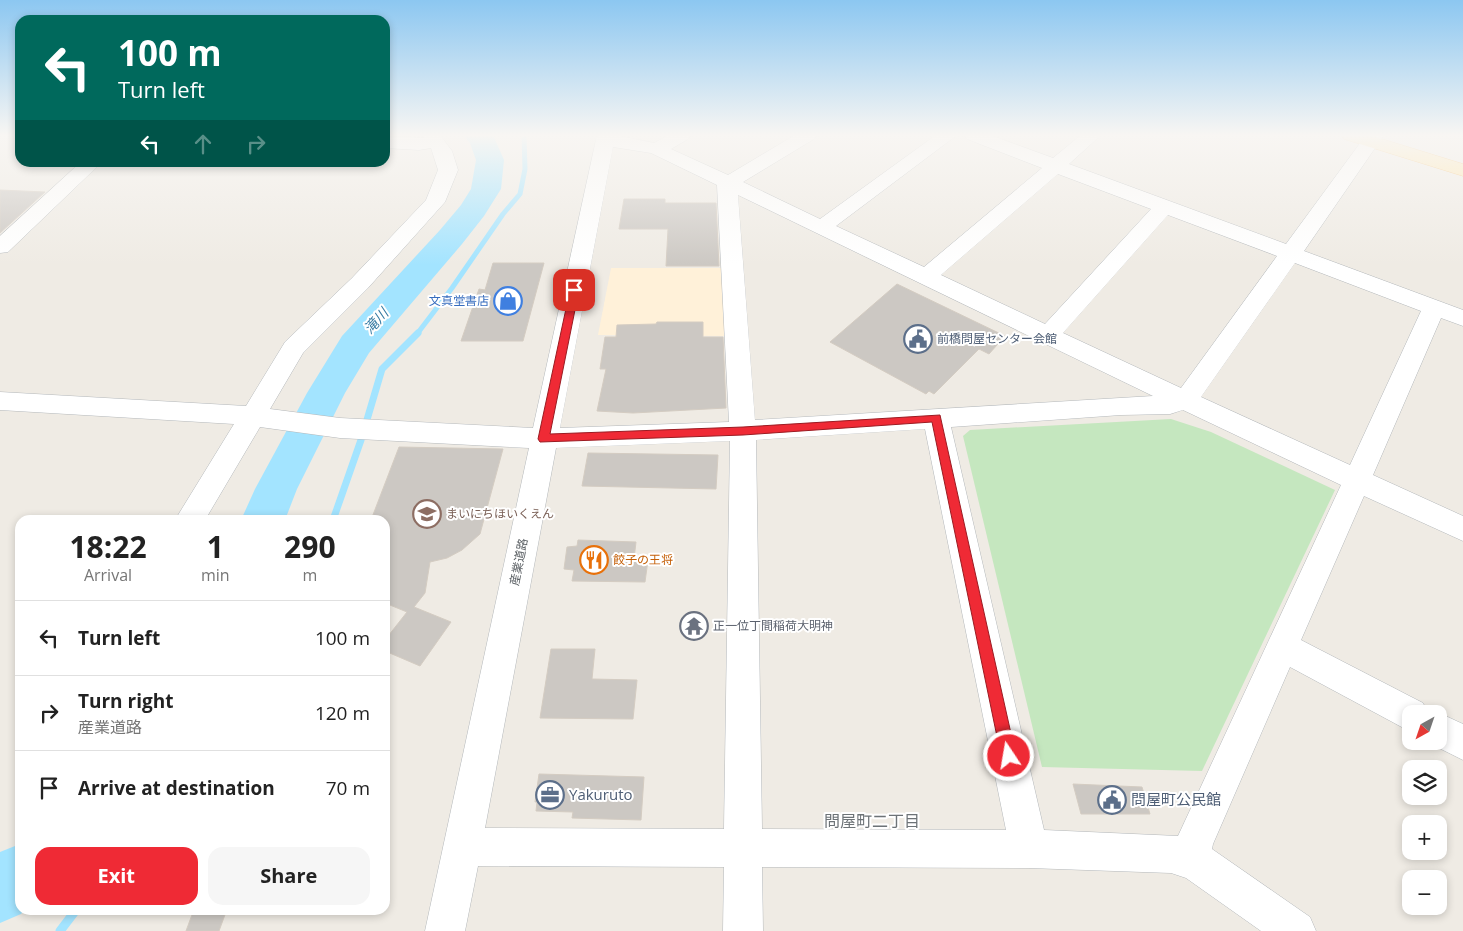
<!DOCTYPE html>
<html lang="en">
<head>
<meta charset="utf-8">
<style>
  :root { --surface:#fff; --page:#f6f6f6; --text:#222; --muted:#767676; --line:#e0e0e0; --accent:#ef2a35 }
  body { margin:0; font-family:"Open Sans","Noto Sans JP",sans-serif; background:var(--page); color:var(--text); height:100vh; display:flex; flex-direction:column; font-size:19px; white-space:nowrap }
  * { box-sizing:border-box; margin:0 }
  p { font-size:16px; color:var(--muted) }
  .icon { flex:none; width:28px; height:28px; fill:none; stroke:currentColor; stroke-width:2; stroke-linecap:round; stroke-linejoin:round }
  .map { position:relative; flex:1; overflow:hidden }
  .drawer { position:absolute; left:15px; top:515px; width:375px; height:400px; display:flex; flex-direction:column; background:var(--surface); border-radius:15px; box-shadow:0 2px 8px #0003 }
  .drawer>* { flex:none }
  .hud { position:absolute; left:15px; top:15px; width:375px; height:152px; border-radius:15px; box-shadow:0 2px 8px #0003; background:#00695c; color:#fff; overflow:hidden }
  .needle { width:32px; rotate:220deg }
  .controls { position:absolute; left:1402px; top:705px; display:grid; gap:10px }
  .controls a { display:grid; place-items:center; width:45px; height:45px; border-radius:10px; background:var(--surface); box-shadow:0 2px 8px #0003; font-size:25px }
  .pin { position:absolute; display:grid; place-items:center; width:42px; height:42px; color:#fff; margin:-21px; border-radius:10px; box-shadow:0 2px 8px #0006 }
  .me { position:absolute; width:55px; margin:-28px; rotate:348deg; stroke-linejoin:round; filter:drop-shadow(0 0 4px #0008) }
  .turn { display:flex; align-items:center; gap:18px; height:105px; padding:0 20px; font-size:22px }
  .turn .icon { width:65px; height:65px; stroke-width:2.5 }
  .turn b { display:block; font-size:35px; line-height:42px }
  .lanes { display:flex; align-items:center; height:48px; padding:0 20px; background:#0003; justify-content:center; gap:25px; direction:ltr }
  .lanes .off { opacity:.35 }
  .eta { display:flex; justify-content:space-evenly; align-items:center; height:85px; text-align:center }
  .eta b { font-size:30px; font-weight:700; line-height:35px }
  .primary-button { display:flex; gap:10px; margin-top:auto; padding:10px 20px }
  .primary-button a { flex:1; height:58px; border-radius:15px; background:var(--accent); color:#fff; font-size:20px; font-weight:700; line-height:58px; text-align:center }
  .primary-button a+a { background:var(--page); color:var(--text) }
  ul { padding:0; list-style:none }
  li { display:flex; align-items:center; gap:15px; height:75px; padding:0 20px; border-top:1px solid var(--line) }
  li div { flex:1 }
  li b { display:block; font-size:19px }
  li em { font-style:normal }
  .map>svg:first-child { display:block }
  .commercial { fill:#fff1d9 }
  .green { fill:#c5e7bf }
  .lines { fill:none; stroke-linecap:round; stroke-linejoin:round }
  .stream-far2 { stroke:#a3e4ff; stroke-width:5 }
  .stream-far1 { stroke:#a3e4ff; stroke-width:7 }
  .stream { stroke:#a3e4ff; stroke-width:9 }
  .river { fill:#a3e4ff; fill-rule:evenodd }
  .building { fill:#ccc8c3; stroke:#d4ccc2 }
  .minor-casing { stroke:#b4b8bb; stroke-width:1 }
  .major-casing { stroke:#f6b356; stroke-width:1 }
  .minor { fill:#fff; fill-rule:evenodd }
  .major { fill:#ffe5a8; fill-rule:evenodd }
  .route { fill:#ef2a35; stroke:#9b1b22 }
  .labels { text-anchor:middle; stroke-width:4; stroke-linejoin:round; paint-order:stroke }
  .shop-label { font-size:12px; fill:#366cbe; stroke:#fff; text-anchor:end }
  .service-label { font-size:12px; fill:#4e5e75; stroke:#fff; text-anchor:start }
  .education-label { font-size:12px; fill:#785e54; stroke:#fff; text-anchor:start }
  .food-label { font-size:12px; fill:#c56008; stroke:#fff; text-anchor:start }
  .street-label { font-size:12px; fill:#5c6165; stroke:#fff }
  .worship-label { font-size:12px; fill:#5b616d; stroke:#fff; text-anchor:start }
  .water-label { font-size:14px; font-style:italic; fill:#377ba3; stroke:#fff }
  .near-service-label { font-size:15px; fill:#4e5e75; stroke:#fff; text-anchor:start }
  .near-neighbourhood-label { font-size:16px; fill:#6d7377; stroke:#fff }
</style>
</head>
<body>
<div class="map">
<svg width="1463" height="931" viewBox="0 0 1463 931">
  <rect width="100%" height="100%" fill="#efebe4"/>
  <path class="commercial" d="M611 268H725L726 336 598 335Z"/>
  <path class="green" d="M1171 419 1211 432 1335 490 1202 771 1042 767 963 436 970 430Z"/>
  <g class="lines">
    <path class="stream-far2" d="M417 334 452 288 503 214 520 194 525 169 524 135"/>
    <path class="stream-far1" d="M333 520 361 440 382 369 418 333"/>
    <path class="stream" d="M60 931 76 910"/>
    <path class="river" d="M463 135H493L504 160 501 189 484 216 462 244 369 353 345 393 297 489 285 520H241L255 489 307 393 342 336 440 230 461 205 471 189 476 160 470 143Z
      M20 844V910H25L21 914 0 923V852Z"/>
  </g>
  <path class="building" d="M0 190 45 192 0 233Z
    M624 199H665V203H716L719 266H666L668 229H619Z
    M493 263H544L523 341H461L479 289 485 290Z
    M897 284 1005 336 989 354 979 349 934 394 929 391 926 394 830 342Z
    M657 322H703V337H723L726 408 633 413 597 411 606 369H600L605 337H616L617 325 656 324Z
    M399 447 503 449 480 534 462 550 447 558 430 562 425 593 414 607 451 622 420 666 385 651V640L407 612 385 603V520H371Z
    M588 453 718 455 716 489 582 486Z
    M578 540 636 542 634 559 648 560 645 582 572 581 574 570 564 569 567 547 577 546Z
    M551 649H595L592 679 637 680 633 719 540 718Z
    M539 774 644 777 641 820 572 818 573 812 536 811 537 802H535Z
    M1073 784 1142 787 1150 814H1081Z
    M193 912H226L219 931H186Z"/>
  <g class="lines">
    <defs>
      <path id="minor" d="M422 135H440L452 151 458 170 445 202 368 288 303 353 270 409 340 418 533 428 597 135H615L654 143 669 135H691L688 139 671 149 728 175 795 135H817L814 139 743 182 820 219 936 135H957L836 226 924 267 1042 168 967 139 964 135H990L1053 158 1081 135H1101L1069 164 1286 244 1366 135H1384L1304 251 1463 310V326L1441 318 1373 475 1463 516V541L1364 496 1301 640 1423 703 1428 714H1411V732L1290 667 1213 844 1212 849 1310 917 1316 931H1261L1186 878 1171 873 1029 868 762 867 763 931H723L724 867 478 866 465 931H425L529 448 340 438 260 427 205 520H175L234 424 0 410V392L246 406 285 342 352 278 426 200 438 170 431 148 419 150 385 148V136L424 138ZM613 147 651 153 717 185 729 422 560 428ZM1058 174 1151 209 1045 324 941 275ZM738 195 1153 396 755 420ZM1168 215 1277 256 1181 388 1063 333ZM1295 263 1421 311 1350 465 1201 397ZM1183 410 1341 485 1178 836 1044 830 951 427 1121 415 1170 414ZM925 429 1006 830 762 829 756 440ZM730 441 724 829 485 828 556 448Z
        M81 162H102L8 252 0 253V236Z
        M1439 713 1463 724V760L1427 742 1439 741V714H1437Z"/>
      <path id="major" d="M1341 135H1369L1463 164V176L1344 139Z"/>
    </defs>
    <use href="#minor" class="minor-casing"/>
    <use href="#major" class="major-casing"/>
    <use href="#minor" class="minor"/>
    <use href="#major" class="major"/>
  </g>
  <linearGradient id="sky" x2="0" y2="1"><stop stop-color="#8cc7f1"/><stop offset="0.51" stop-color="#f8f6f3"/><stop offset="1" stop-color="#f8f6f3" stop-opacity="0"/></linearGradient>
  <rect width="1463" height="265" fill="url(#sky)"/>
  <path class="route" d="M574 287 579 290 550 434 743 427 940 415 1016 756 1014 761 1009 763 1003 761 1001 756 932 422 743 435 540 442 538 439 570 290Z"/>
  <defs>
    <symbol id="shop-ring" viewBox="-11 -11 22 22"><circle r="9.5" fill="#fff" stroke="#3f7fe0" stroke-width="1.5"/><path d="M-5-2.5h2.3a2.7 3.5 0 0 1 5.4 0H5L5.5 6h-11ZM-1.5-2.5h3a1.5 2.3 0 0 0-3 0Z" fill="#3f7fe0"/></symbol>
    <symbol id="civic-ring" viewBox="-11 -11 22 22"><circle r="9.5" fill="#fff" stroke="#5c6f8a" stroke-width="1.5"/><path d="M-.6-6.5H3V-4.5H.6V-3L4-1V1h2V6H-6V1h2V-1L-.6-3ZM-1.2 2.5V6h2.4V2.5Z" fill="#5c6f8a"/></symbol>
    <symbol id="school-ring" viewBox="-11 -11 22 22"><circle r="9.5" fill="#fff" stroke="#8d6e63" stroke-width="1.5"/><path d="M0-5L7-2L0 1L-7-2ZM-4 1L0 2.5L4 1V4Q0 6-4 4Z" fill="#8d6e63"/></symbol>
    <symbol id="restaurant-ring" viewBox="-11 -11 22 22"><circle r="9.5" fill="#fff" stroke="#e8710a" stroke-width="1.5"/><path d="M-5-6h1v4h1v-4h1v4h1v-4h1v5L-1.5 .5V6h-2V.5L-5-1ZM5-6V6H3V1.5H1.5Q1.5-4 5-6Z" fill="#e8710a"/></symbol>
    <symbol id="temple-ring" viewBox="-11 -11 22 22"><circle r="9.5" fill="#fff" stroke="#6b7280" stroke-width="1.5"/><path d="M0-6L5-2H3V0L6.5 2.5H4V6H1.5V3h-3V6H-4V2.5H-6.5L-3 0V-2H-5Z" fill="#6b7280"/></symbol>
    <symbol id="office-ring" viewBox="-11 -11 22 22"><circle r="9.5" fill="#fff" stroke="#5c6f8a" stroke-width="1.5"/><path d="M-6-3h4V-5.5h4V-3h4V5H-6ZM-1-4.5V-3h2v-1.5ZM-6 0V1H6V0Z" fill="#5c6f8a"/></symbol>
  </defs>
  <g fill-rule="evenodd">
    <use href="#shop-ring" x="492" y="285" width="32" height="32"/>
    <use href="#civic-ring" x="902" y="323" width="32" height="32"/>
    <use href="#school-ring" x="411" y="498" width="32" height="32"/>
    <use href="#restaurant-ring" x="578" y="544" width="32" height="32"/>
    <use href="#temple-ring" x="678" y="610" width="32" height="32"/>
    <use href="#office-ring" x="534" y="779" width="32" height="32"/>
    <use href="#civic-ring" x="1096" y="784" width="32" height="32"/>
  </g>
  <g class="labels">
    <g class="shop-label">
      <text x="489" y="305">文真堂書店</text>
    </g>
    <g class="service-label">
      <text x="937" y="343">前橋問屋センター会館</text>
    </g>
    <g class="education-label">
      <text x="446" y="518">まいにちほいくえん</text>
    </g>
    <g class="food-label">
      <text x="613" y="564">餃子の王将</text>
    </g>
    <g class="street-label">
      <text transform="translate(519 562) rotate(-79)" y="4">産業道路</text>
    </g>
    <g class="worship-label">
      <text x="713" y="630">正一位丁間稲荷大明神</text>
    </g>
    <g class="water-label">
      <text transform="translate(376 321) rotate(-48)" y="5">滝川</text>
    </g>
    <g class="near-service-label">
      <text x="569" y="800">Yakuruto</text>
      <text x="1131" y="805">問屋町公民館</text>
    </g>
    <g class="near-neighbourhood-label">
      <text x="872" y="827">問屋町二丁目</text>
    </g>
  </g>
</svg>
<div class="controls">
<a><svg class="needle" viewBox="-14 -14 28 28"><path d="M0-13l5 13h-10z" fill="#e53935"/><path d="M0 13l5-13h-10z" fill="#767676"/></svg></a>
<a><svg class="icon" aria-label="layers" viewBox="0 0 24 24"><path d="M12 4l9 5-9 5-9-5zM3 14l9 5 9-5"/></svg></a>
<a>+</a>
<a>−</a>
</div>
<div class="pin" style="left:574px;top:290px;background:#d93025"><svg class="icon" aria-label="arrive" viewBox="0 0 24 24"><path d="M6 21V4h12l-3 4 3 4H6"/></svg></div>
<svg class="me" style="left:1009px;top:756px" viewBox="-20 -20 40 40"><circle r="17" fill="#ef2a35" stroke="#fff" stroke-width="3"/><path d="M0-11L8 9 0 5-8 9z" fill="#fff"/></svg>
<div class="hud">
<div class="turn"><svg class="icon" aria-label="left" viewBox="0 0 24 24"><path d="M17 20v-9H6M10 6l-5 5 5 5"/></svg><div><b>100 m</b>Turn left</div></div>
<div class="lanes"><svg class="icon" aria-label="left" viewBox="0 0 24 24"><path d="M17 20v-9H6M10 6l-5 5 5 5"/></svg><svg class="icon off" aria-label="ahead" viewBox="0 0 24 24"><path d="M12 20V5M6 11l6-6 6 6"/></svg><svg class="icon off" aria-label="right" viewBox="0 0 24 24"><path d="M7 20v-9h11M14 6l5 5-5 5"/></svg></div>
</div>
<section class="drawer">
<div class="eta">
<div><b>18:22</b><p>Arrival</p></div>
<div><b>1</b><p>min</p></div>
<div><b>290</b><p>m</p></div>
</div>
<ul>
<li><svg class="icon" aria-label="left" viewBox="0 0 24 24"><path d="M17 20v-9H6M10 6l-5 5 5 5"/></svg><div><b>Turn left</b></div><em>100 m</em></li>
<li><svg class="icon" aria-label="right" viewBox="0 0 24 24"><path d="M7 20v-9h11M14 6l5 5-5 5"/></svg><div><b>Turn right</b><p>産業道路</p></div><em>120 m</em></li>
<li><svg class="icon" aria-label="arrive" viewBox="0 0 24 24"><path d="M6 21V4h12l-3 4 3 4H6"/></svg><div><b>Arrive at destination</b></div><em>70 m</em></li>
</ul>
<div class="primary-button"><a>Exit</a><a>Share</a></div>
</section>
</div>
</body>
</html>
